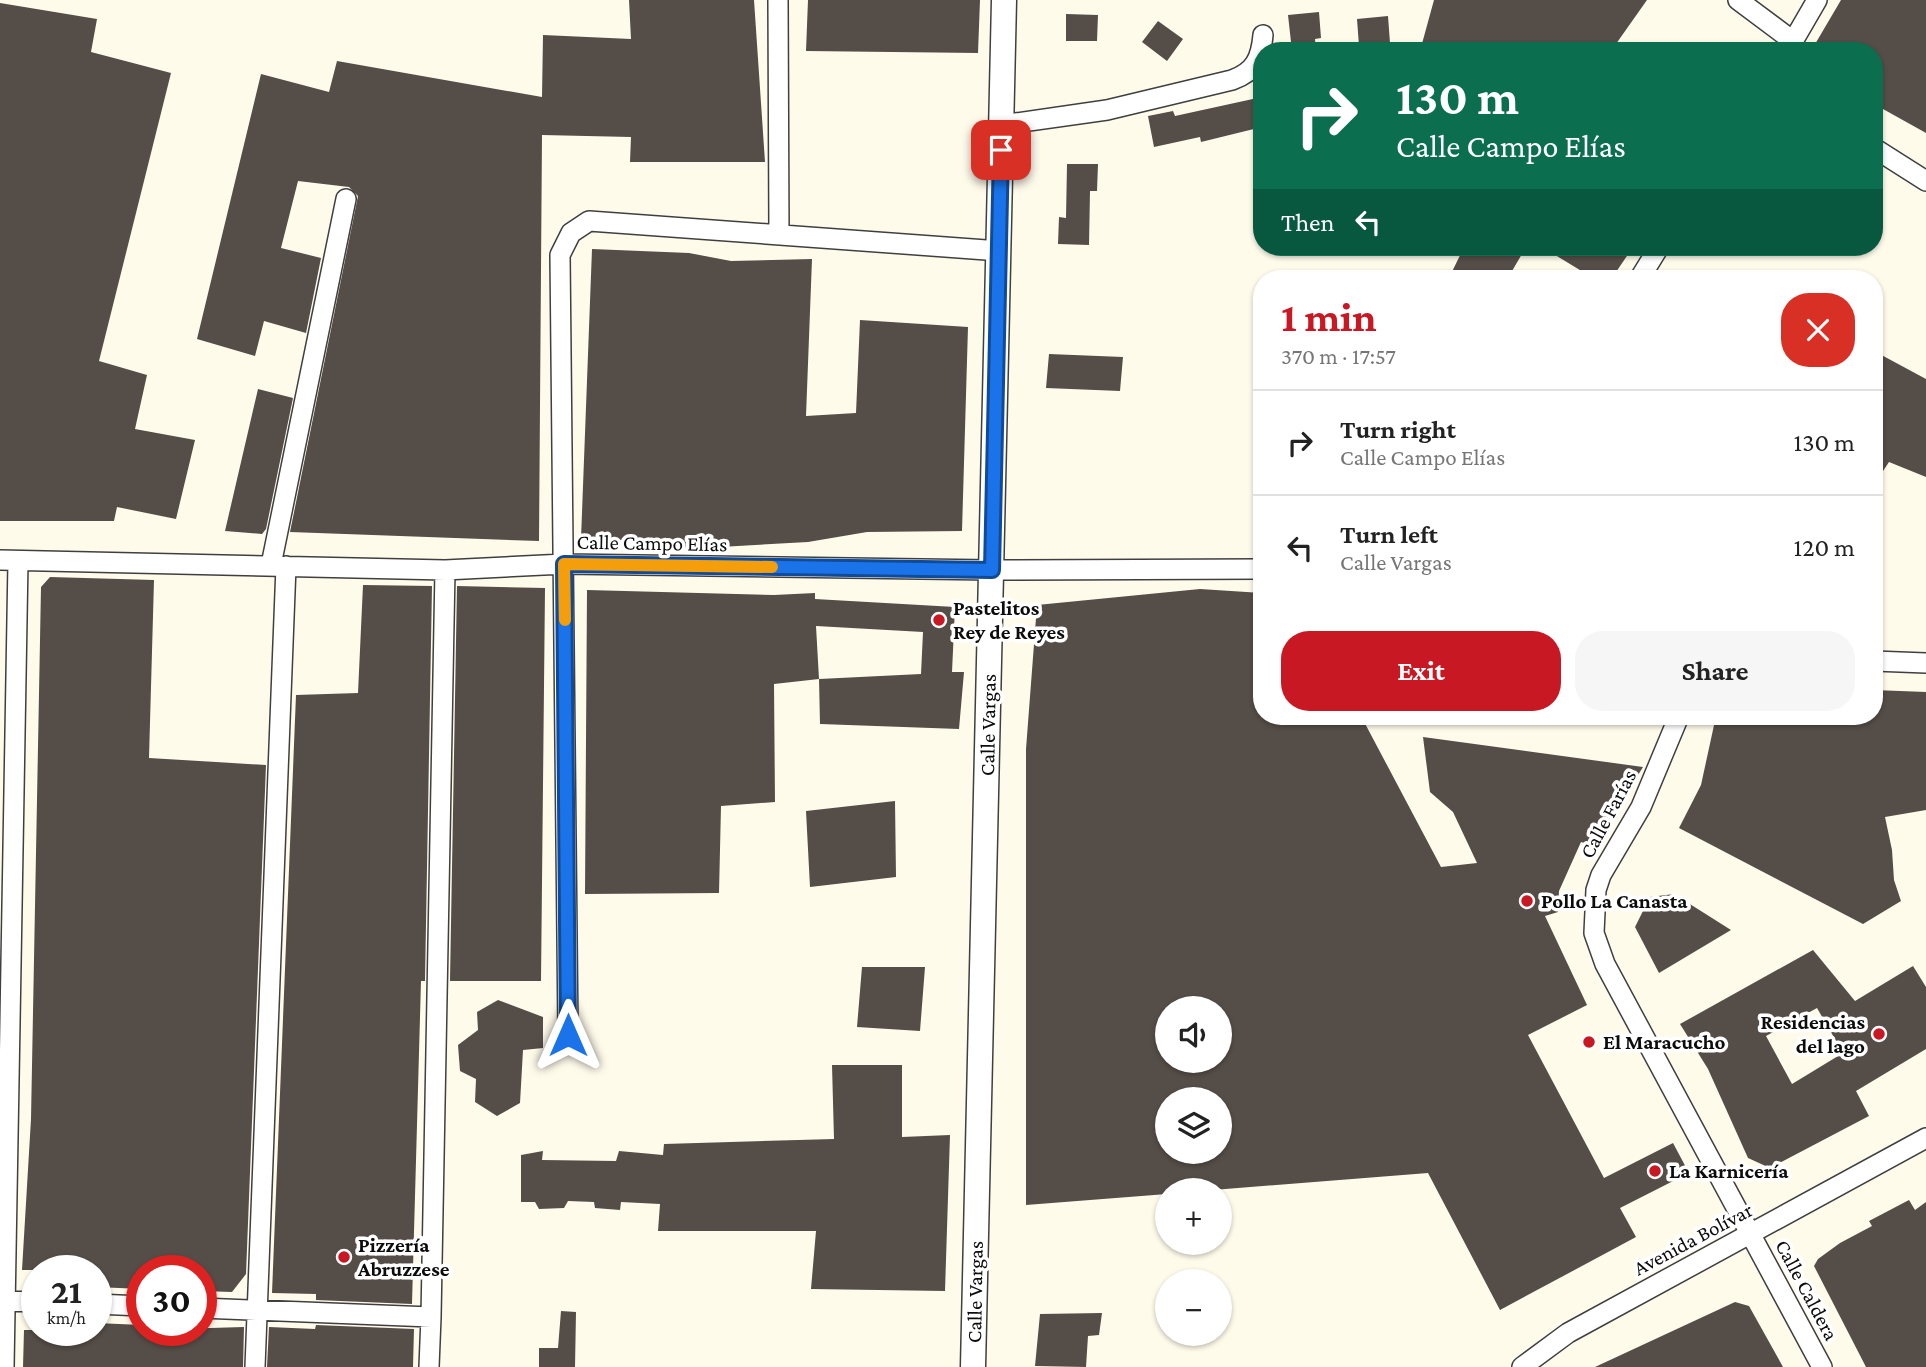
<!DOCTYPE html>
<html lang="en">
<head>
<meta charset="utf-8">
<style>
  :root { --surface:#fff; --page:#f6f6f6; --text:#222; --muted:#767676; --line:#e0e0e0; --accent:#c81823 }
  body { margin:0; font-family:"Crimson Pro",serif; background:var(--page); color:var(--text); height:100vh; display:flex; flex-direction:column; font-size:26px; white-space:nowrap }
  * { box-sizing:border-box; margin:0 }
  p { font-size:23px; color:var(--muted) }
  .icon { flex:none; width:38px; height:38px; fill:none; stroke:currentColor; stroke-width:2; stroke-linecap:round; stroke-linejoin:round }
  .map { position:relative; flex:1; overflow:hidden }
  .details { position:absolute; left:1253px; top:270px; width:630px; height:455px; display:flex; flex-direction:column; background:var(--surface); border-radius:28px; box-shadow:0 2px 5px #0004 }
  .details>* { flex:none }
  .banner { position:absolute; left:1253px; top:42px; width:630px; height:214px; border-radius:28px; box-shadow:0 2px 5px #0004; background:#0b6e4f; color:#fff; overflow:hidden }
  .tools { position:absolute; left:1155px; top:996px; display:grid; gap:14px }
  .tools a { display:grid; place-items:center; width:77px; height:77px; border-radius:50%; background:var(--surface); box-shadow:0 2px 5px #0004; font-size:35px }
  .speed { position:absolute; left:21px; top:1255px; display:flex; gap:14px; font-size:35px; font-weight:700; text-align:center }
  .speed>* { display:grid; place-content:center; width:91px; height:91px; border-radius:50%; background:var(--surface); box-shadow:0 2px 5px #0004; line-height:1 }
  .speed small { font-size:18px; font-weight:400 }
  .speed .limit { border:10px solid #d22; background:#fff; color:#111 }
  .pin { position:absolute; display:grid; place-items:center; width:60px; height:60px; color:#fff; margin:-30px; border-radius:14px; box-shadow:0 4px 10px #0006 }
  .me { position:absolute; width:77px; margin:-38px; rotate:0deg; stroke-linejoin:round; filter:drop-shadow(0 0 5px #0008) }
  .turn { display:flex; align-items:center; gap:24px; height:147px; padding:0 28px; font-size:32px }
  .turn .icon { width:91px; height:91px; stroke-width:2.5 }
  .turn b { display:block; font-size:49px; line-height:60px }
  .then { display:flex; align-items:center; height:66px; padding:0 28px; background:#0003; gap:14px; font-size:26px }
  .round { display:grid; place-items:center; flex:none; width:74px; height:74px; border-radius:28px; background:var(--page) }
  .headline { display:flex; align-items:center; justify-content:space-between; height:119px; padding:0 28px }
  h1 { font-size:42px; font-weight:700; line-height:52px; color:var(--accent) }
  .cta { display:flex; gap:14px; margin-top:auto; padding:14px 28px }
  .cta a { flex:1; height:80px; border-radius:28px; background:var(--accent); color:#fff; font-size:28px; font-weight:700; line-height:80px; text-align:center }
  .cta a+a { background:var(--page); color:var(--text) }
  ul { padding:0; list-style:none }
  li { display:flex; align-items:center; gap:21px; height:105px; padding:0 28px; border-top:2px solid var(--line) }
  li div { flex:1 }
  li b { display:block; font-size:26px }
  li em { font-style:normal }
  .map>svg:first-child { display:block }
  .building { fill:#554d47; fill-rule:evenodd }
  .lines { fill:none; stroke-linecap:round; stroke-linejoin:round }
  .minor-casing { stroke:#3f3f3f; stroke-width:22 }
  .tertiary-casing { stroke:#3f3f3f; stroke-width:27 }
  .minor { stroke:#fff; stroke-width:19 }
  .tertiary { stroke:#fff; stroke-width:24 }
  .route-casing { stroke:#114b97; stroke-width:18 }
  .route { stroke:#1a73e8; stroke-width:12 }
  .slow { stroke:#f59e0b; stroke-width:12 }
  .poi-dot { fill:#c81823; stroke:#fff; stroke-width:2.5 }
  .labels { text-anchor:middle; stroke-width:7; stroke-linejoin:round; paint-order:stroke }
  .street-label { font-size:21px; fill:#0c0c0c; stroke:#fff }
  .poi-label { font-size:21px; font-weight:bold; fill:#0c0c0c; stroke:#fff; text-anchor:start }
</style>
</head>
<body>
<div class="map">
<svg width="1926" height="1367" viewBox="0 0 1926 1367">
  <rect width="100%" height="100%" fill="#fffbeb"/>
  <path class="building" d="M629 0H754L765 162H630L631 137 542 135 539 541 290 532 358 196 349 187 298 181 281 248 321 258 306 333 264 321 255 356 197 339 261 74 329 92 337 61 542 97 543 35 631 39Z
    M808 0H980L978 53 806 51Z
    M1434 0H1647L1611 51H1420Z
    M1841 0H1926V133L1874 104V51H1811Z
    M0 3 97 19 91 52 171 73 99 361 147 375 135 429 195 440 176 519 117 507 114 521H0Z
    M1319 12 1321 38 1315 39 1316 51H1292L1288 15Z
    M1066 14 1098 15 1097 41H1066Z
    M1388 16 1390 43 1359 46 1357 19Z
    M1158 21 1183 39 1167 61 1142 42Z
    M1262 97V127L1201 142 1200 137 1154 147 1148 116 1173 111 1175 116Z
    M1067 164H1098L1097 191H1090L1089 245 1058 244 1059 217 1066 218Z
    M1464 247H1526L1508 278H1449Z
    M1542 247H1633L1612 278H1593Z
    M592 249 689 253 731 261 812 259 806 416 856 413 860 320 968 327 962 531 867 532 808 542 685 549V542L581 539Z
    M1874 351 1926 379V477L1889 462 1883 471 1874 454Z
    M1049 354 1123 357 1120 391 1046 388Z
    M258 389 293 398 266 529 262 534 225 531Z
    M50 577 154 580 149 758 266 765 246 1274 232 1292 201 1291V1270H142V1289L96 1287V1270H22L31 1119 41 587Z
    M363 585 432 586 425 981H421L412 1304 316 1300V1294L272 1293 296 695 358 693Z
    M457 586 545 588 541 981H450Z
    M1200 589 1262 593V716H1361L1441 867 1477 863 1453 812 1430 792 1423 737 1643 767 1594 846 1581 842 1559 891 1558 912 1545 916 1587 1005 1528 1035 1604 1178 1673 1143 1689 1173 1620 1208 1636 1237 1500 1310 1428 1173 1213 1190H1167V1194L1026 1205V749L1037 605ZM1167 1008H1220V1060H1167ZM1167 1099H1220V1152H1167Z
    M587 590 774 595 815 593V599L955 607 952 672H964L959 729 820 724 819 679 774 684 775 802 721 806 719 893 585 894ZM816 626 923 632 921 674 819 679Z
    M1874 690 1926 692V810L1885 817 1892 850 1894 880 1901 901 1863 924 1679 828 1701 785 1716 716H1874Z
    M895 801 896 877 810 887 806 811Z
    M1674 894 1731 930 1659 973 1635 927 1650 897Z
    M1813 950 1855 1001 1913 966 1926 987V1049L1856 1091 1869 1116 1770 1168 1748 1158 1708 1069 1680 1024ZM1817 1008 1843 1053 1792 1084 1766 1036Z
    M862 967H925L920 1031 857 1027Z
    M498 1000 543 1017V1048L523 1050 520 1103 497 1116 475 1102 476 1079 460 1071 458 1045 478 1030 477 1012Z
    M832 1065H902V1137L950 1135 945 1291 811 1289 816 1231H658L660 1204 621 1202 620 1210 595 1208 594 1202 568 1201 564 1208 539 1209 535 1202H521V1155L543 1151 542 1160 616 1161 619 1151 663 1155 664 1144 834 1139Z
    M1909 1200 1915 1210 1926 1202V1367H1866L1814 1266 1818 1259 1840 1243 1872 1226 1869 1221Z
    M1735 1302 1749 1306 1783 1367H1595Z
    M561 1311 576 1312 575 1367H539V1348H558Z
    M1102 1313 1099 1335 1088 1336 1086 1367 1035 1366 1040 1314Z
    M96 1323 142 1325V1330L244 1327 243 1367H23L24 1330H96Z
    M316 1325 414 1329 413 1367H267L269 1327 315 1329Z"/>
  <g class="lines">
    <defs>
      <path id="minor" d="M778 0 779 235
        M1738 0 1793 41
        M1788 50 1817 0
        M1002 125 1107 110 1232 80C1255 72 1261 58 1263 35
        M1874 148 1926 181
        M1640 278 1659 247
        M0 560 445 570 564 564 992 570 1262 569
        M271 565 346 199
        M1874 661 1926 663
        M1679 716 1641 807 1601 875 1596 890 1594 933 1605 964 1822 1367
        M568 1035 560 255 571 233 589 221 1000 251
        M6 1301 37 1302
        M96 1304 142 1306
        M201 1308 431 1317 445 570
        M4 1367 18 561
        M255 1367 286 566
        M429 1367 431 1317
        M1522 1367 1568 1333 1926 1138"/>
      <path id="tertiary" d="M973 1367 1004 0"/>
    </defs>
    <use href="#minor" class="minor-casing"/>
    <use href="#tertiary" class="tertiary-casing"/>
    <use href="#minor" class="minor"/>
    <use href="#tertiary" class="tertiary"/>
  </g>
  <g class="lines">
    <defs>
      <path id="route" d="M568 1035 564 564 992 570 1001 150"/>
    </defs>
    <use href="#route" class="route-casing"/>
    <use href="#route" class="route"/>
    <path class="slow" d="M565 620 564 564 772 567"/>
  </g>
  <g class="poi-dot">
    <circle cx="939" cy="620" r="7"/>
    <circle cx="1527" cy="901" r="7"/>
    <circle cx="1879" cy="1034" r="7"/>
    <circle cx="1589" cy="1042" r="7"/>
    <circle cx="1655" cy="1171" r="7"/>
    <circle cx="344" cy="1257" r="7"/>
  </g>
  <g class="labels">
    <g class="street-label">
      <text transform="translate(652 543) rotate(1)" y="7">Calle Campo Elías</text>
      <text transform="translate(988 725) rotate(-89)" y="7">Calle Vargas</text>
      <text transform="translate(1608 814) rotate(-62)" y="7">Calle Farías</text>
      <text transform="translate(1693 1239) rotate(-28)" y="7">Avenida Bolívar</text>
      <text transform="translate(1807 1290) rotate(62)" y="7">Calle Caldera</text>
      <text transform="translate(975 1292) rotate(-89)" y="7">Calle Vargas</text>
    </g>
    <g class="poi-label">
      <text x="953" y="615">Pastelitos<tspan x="953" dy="24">Rey de Reyes</tspan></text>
      <text x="1541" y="908">Pollo La Canasta</text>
      <text x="1865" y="1029" text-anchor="end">Residencias<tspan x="1865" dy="24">del lago</tspan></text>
      <text x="1603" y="1049">El Maracucho</text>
      <text x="1669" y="1178">La Karnicería</text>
      <text x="358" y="1252">Pizzería<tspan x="358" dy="24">Abruzzese</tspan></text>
    </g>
  </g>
</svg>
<div class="tools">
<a><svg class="icon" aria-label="sound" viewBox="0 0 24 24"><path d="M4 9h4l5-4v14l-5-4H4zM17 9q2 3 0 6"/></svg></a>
<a><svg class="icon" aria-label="layers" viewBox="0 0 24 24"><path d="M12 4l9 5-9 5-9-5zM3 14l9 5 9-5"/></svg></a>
<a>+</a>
<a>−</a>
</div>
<div class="speed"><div>21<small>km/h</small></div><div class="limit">30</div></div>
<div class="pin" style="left:1001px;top:150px;background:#d93025"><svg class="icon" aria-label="arrive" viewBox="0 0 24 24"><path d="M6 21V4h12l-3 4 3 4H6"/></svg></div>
<svg class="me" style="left:568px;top:1035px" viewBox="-20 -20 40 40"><path d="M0-17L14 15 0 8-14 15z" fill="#1a73e8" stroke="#fff" stroke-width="4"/></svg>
<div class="banner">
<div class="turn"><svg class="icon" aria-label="right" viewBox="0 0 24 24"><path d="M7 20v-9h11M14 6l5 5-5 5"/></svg><div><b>130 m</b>Calle Campo Elías</div></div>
<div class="then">Then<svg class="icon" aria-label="left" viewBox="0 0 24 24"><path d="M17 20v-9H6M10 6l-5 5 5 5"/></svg></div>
</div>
<section class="details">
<div class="headline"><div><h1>1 min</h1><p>370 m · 17:57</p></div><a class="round" style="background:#d93025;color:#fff"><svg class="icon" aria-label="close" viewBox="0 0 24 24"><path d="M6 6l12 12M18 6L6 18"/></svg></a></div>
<ul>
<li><svg class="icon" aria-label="right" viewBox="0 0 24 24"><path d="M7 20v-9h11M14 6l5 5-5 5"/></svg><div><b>Turn right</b><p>Calle Campo Elías</p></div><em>130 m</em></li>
<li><svg class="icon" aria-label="left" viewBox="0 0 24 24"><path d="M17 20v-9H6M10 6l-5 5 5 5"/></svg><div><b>Turn left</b><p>Calle Vargas</p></div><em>120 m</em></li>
</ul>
<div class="cta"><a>Exit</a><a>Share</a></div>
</section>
</div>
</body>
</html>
